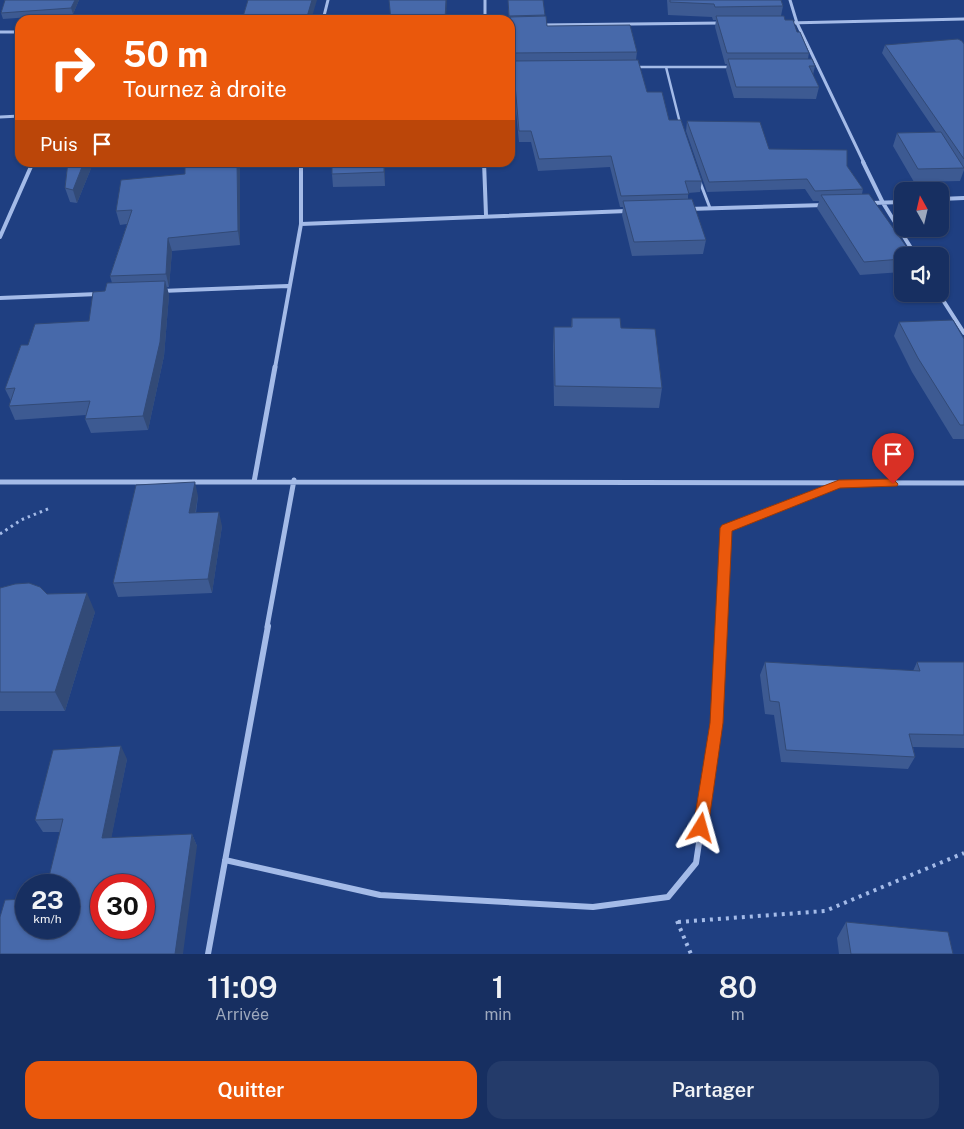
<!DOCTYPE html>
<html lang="fr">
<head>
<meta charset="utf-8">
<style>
  :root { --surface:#172f61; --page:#243b6a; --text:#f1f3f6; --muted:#9ea9bd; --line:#364a76; --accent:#ea580c }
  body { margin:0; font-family:"Public Sans",sans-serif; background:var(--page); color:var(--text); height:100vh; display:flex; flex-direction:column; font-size:19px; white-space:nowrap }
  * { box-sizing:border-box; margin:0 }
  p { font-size:16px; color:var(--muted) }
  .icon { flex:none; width:28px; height:28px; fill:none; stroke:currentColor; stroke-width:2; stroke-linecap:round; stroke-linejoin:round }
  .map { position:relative; height:954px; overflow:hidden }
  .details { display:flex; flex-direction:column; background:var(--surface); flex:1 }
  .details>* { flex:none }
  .top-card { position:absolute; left:15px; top:15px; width:500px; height:152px; border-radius:15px; box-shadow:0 1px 4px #0004,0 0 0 1px var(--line); background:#ea580c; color:#fff; overflow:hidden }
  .needle { width:32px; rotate:352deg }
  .buttons { position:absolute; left:894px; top:182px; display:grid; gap:10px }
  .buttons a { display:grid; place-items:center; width:55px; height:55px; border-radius:10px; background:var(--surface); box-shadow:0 1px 4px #0004,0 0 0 1px var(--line); font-size:25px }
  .speed { position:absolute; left:15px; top:874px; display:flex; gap:10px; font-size:25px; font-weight:700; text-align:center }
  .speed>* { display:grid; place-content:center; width:65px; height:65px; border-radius:50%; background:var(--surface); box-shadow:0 1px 4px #0004,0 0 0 1px var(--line); line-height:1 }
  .speed small { font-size:12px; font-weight:400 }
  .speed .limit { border:8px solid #d22; background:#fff; color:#111 }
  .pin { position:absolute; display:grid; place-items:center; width:42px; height:42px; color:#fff; margin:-51px -21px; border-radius:50% 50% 50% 0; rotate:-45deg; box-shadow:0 0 5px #0007 }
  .pin .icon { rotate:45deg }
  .me { position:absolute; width:55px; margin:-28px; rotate:8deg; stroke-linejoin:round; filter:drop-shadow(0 0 4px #0008) }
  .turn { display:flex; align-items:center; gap:18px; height:105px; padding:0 25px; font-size:22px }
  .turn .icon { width:65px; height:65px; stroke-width:2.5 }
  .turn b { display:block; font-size:35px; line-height:42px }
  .then { display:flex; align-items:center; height:48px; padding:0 25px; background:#0003; gap:10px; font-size:19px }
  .eta { display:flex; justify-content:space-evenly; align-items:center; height:85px; text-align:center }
  .eta b { font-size:30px; font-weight:600; line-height:35px }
  .button { display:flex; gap:10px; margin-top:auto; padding:10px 25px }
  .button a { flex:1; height:58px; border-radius:15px; background:var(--accent); color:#fff; font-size:20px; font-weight:600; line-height:58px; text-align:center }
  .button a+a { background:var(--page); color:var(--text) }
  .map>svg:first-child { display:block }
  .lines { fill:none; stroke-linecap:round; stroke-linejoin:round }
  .path-far1 { stroke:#a4bbe8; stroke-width:3; stroke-dasharray:2.5 4; stroke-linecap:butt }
  .path { stroke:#a4bbe8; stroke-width:4; stroke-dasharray:3 5; stroke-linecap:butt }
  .lane-far1 { stroke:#a4bbe8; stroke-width:2.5 }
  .lane { stroke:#a4bbe8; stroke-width:3 }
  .street-far3 { stroke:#a4bbe8; stroke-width:3 }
  .street-far2 { stroke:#a4bbe8; stroke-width:4 }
  .street-far1 { stroke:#a4bbe8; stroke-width:5 }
  .street { stroke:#a4bbe8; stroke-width:6 }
  .wall { fill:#3d5a92 }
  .shaded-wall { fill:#324a77 }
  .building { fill:#4769aa; stroke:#324a77; fill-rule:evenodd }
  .route { fill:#ea580c; stroke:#983908 }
</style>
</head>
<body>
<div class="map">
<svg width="964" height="954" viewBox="0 0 964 954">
  <rect width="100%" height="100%" fill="#1f3f81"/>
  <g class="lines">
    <path class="path-far1" d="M0 534 21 520 50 508"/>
    <path class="path" d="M677 921 691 954
      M678 922 825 911 964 853"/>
    <path class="lane-far1" d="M637 67H730
      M666 67 680 123"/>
    <path class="lane" d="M700 182 710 208"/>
    <path class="street-far3" d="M485 0V20
      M790 0 797 23 864 163
      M323 20 328 0
      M788 23 964 19
      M540 25 722 23
      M0 32H20
      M0 117 20 116"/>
    <path class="street-far2" d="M484 162 486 215
      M863 162 883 203 916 256
      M940 199 964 198
      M871 203 902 202
      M688 209 825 205
      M301 224 627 211
      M0 237 33 162
      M161 291 288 286
      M939 294 964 333
      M0 298 98 294
      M275 368 301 224V162"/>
    <path class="street-far1" d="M0 482C321 480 643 484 964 483
      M254 482 275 367
      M267 627 294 480
      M721 627 726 528 837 485"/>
    <path class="street" d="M225 860 380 895 593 907 668 897 696 863 717 723 721 626
      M208 954 268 626"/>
  </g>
  <path class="wall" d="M5 0H79L73 14 3 19 1 13Z
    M508 0H543L544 16 547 26 637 52 636 60 647 92 669 120 702 181 700 192 688 193V199L706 240 703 254 632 256 622 215 623 207H620L610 167 538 171 531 142H519L512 71V65L510 20H509Z
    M667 0H781L783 6 781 16 797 32 809 53 808 59 815 66 813 75 819 87 816 99 734 98 726 70 727 64H725L715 27 716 20H713L712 17 668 15Z
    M964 44V170L960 181 914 182 893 146 897 133 936 132 882 53 885 45Z
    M687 121 769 149 847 166 863 189 862 194 902 256V272L860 275 817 208 819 201H813L805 189 707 192 686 131Z
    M68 162H121L92 166 77 203 70 202 65 188Z
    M240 162V245L172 251 169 287H167L169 295 164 356 148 430 91 433 85 419 86 415 15 420 9 406 11 401 5 389 28 345 89 321 105 291 112 283 110 276 127 224 120 225 116 211 185 174Z
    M385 162V186L333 187 332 174Z
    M572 318 621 328 662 388 659 408 554 406 553 346 554 327H571Z
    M899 322 964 339V439H953L912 372 894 336Z
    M198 496 196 513 222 526 212 593 118 597 113 583Z
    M0 588 47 594 95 612 65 711H0Z
    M765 662 913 671 917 662H964V748L913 747 915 757 908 769 781 762 774 715 765 714 760 675Z
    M127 759 111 838 192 834 197 846 69 928 60 832H43L35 820Z
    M846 922 953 954H839L837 938Z"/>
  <path class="shaded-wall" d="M75 0H79L73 14 71 8Z
    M312 0H317L311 20H306Z
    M446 0H447L446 20H445Z
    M84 162H121L92 166 77 203 73 190Z
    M237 162H240V245L238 231Z
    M384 162H385V186L384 172Z
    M168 238 172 251 169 287 166 274Z
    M165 281 169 295 164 356 148 430 143 416Z
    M195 482 198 496 193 527 189 513Z
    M219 512 222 526 212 593 208 579Z
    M87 593 95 612 65 711 55 692Z
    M121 746 127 759 109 850 102 838Z
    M192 834 197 846 183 954H175Z"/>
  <path class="building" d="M5 0H75L71 8 1 13Z
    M248 0H312L306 20H242Z
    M389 0H446L445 20H391Z
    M508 0H543L545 15 509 16Z
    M670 0H781L783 6 715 7 714 4 670 2Z
    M546 16 547 26 630 25 637 52 512 53 510 17Z
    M716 16H784L785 20H793L797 32H800L809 53H727Z
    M958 39 962 41 964 44V159L885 45Z
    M728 59H812L815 66H809L819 87H736Z
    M638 60 647 92H662L669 120H681L702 181H685L689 194 621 196 611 156 539 159 531 131H519L513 61Z
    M687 121 760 122 769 149 847 150V166L863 189 815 191 807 179 709 182Z
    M941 132 964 168 918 169 897 133Z
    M68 162H84L73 190 65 188Z
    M185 162H237L238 231 168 238 166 274 110 276 132 210 116 211 121 180 185 174Z
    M332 162H384V172L332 174Z
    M869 194 913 256H902V259L864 262 821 195Z
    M692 199 706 240 634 242 623 201Z
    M165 281 160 342 143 416 85 419 90 401 9 406 15 388 5 389 21 345H28L35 324 89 321 93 292 105 291 107 283Z
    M572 318H620L621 328 655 329 662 388 555 386 554 327H572Z
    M953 320 964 339V425H960L918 358 899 322Z
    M195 482 189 513 219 512 208 579 113 583 136 485Z
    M29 583 40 587 47 594 87 593 55 692H0V588L15 584Z
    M765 662 920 671 917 662H964V735L909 734 915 757 786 750 779 702 770 701Z
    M121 746 102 838 192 834 175 954H0V917L5 900 26 899V928H69V885H47L63 819 35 820 53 750ZM101 885H144V928H101Z
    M846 922 948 932 953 954H851Z"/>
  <path class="route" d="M893 479 898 484 897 486 840 488 732 531 723 723 708 828 706 833 701 835 696 833 693 828 710 723 720 528 722 525 839 480Z"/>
</svg>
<div class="buttons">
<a><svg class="needle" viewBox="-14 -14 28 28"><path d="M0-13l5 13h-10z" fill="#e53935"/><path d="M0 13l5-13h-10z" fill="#9ea9bd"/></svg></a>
<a><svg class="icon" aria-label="sound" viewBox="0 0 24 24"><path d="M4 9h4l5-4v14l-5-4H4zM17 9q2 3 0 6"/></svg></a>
</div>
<div class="speed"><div>23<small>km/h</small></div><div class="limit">30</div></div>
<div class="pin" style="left:893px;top:484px;background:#d93025"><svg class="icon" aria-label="arrive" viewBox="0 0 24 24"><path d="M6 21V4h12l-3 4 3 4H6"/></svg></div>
<svg class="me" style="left:701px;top:828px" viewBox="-20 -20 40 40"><path d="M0-17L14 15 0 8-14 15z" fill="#ea580c" stroke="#fff" stroke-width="4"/></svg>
<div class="top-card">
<div class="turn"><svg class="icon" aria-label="right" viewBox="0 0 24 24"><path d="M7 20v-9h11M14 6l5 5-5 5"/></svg><div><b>50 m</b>Tournez à droite</div></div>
<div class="then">Puis<svg class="icon" aria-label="arrive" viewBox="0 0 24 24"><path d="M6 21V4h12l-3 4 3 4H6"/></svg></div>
</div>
</div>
<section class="details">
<div class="eta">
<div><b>11:09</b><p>Arrivée</p></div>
<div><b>1</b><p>min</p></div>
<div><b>80</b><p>m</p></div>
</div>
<div class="button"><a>Quitter</a><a>Partager</a></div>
</section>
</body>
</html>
